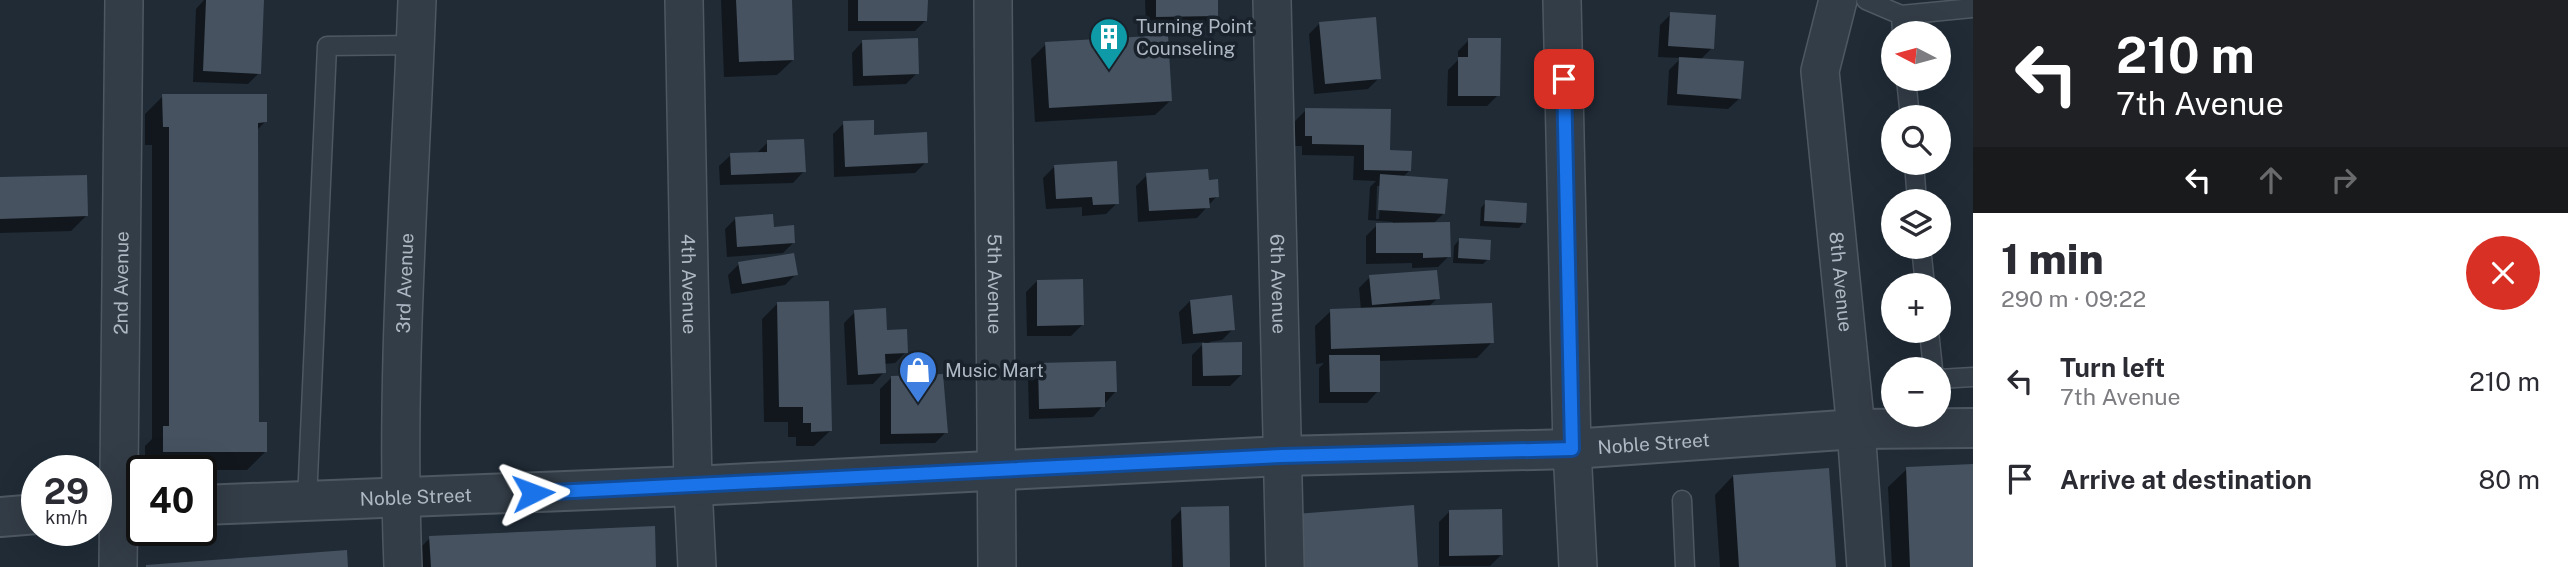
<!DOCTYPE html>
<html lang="en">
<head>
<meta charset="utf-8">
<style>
  :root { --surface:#fff; --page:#f7f7f7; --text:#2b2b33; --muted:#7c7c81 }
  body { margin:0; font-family:"Public Sans",sans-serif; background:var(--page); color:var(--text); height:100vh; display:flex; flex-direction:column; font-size:26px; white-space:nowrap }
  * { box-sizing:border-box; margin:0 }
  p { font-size:23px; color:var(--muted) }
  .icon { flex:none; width:38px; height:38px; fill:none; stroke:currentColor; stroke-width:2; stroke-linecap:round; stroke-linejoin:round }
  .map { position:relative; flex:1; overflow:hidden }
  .sheet { display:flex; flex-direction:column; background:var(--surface); width:595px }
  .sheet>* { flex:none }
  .guide { background:#202124; color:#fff; overflow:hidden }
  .needle { width:46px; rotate:276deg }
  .buttons { position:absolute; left:1881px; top:21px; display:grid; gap:14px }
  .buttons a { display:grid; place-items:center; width:70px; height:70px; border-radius:50%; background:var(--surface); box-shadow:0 7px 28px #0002; font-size:35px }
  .speed { position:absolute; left:21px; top:455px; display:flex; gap:14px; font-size:35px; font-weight:700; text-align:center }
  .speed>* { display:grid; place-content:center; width:91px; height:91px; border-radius:50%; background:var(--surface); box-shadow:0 7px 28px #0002; line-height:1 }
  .speed small { font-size:18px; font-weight:400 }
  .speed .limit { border:4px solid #111; border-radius:10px; background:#fff; color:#111 }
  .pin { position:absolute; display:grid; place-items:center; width:60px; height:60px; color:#fff; margin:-30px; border-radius:14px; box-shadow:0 4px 10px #0006 }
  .me { position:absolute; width:77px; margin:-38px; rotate:87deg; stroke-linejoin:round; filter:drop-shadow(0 0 5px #0008) }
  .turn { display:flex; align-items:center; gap:24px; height:147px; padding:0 28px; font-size:32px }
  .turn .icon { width:91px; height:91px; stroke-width:2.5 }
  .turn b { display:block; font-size:49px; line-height:60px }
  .lanes { display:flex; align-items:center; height:66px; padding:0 28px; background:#0003; justify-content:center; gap:35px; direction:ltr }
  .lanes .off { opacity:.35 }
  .round { display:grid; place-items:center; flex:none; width:74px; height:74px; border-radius:37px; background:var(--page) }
  .summary { display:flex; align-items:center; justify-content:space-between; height:119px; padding:0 28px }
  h1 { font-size:42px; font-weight:800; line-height:52px }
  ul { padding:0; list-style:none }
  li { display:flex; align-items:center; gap:21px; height:98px; padding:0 28px }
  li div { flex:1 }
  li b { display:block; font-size:26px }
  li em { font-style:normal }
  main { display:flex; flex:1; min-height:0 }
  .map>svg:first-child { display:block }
  .shadow { fill:#0007; fill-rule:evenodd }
  .building { fill:#465260 }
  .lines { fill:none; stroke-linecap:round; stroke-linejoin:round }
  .service-casing { stroke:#4e5862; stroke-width:21 }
  .minor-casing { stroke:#4e5862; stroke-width:40 }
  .tertiary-casing { stroke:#4e5862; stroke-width:42 }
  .service { stroke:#333d47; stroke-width:18 }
  .minor { stroke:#333d47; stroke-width:37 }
  .tertiary { stroke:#333d47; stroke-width:38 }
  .route-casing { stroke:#114b97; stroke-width:18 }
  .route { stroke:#1a73e8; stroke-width:12 }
  .labels { text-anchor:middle; stroke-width:7; stroke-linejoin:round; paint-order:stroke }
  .poi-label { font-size:19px; fill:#adb8c4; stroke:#19222b; text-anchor:start }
  .street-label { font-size:19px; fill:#adb8c4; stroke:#19222b }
</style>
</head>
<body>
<main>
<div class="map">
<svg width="1973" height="567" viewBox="0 0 1973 567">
  <rect width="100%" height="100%" fill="#202b36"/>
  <path class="shadow" d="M204 0H263L259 73 248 84 193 82 196 9Z
    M721 0H790L793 60 777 75 724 77Z
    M848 0H926V20L915 31H848Z
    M1145 0H1216V15L1205 26 1146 27Z
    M1671 14 1712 48 1700 60 1740 98 1728 109 1667 105 1669 70 1681 58 1658 57 1660 25Z
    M1320 23 1379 78 1368 89 1314 94 1309 34Z
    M1469 40 1498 95 1487 106H1447L1448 70 1458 60V51Z
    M863 41 917 73 906 84 853 86 852 53Z
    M1046 44 1171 100 1155 115 1035 122 1031 59Z
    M163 96 265 122 257 130V424L266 451 247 470H145V446L152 439V145H145V114Z
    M1306 110 1388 152 1410 170 1402 178 1444 213 1433 224 1449 256 1438 267 1412 268V263L1366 264V236L1377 225H1393V222L1368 220 1370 187 1376 181 1353 180 1354 156 1302 155V146H1294L1295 121ZM1377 186H1381L1379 219H1376Z
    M844 123 872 137 926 162 915 173 834 177 833 134Z
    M768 142 804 171 793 183 720 185 719 166 731 155 756 154Z
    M1054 167 1117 203 1106 214 1082 216V207L1046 209 1043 178Z
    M1147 175 1207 182 1217 196 1197 218 1138 222 1136 186Z
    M0 179 86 216 71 231 0 233Z
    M1486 202 1524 222 1519 228 1480 226 1481 208Z
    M736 218 773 228 794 242 783 253 727 257 725 229Z
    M1459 240 1488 259 1483 264 1453 263 1454 246Z
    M739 264 796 274 785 285 731 294 728 275Z
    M1370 277 1438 298 1428 307 1492 342 1477 358 1378 361V391L1367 403H1319V368L1324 363 1316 364 1315 326 1331 311 1361 310 1359 288Z
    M1037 281 1082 325 1071 336H1027L1026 292Z
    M1190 301 1233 329 1222 340 1209 342 1241 375 1230 386H1192V355L1205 342 1182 344 1179 312Z
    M777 304 830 431 814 446H796V437H788V422H764L762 319Z
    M855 312 886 332 906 352 895 363 884 364V372L873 384 847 385 844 323Z
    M1039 365 1116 391 1093 417 1029 419 1028 376Z
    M891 378 946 432 935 443 880 444V389Z
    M1973 466V567H1892L1888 487 1907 469Z
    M1733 476 1834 567H1720L1715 495Z
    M1182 509 1228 567H1172L1171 520Z
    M1450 511 1501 555 1490 566H1439V522Z
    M430 538 655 567H407V561Z"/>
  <path class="building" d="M206 0H264L261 74 203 71Z
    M736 0H792L794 60 739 62Z
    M858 0H928L927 21H858Z
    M1156 0H1218V16L1156 17Z
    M1670 12 1716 15 1714 49 1668 46Z
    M1376 17 1381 79 1325 84 1319 22Z
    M1168 35 1172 101 1049 108 1045 42Z
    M918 38 919 74 863 76 862 40Z
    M1468 38H1501L1500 96H1458V57H1468Z
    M1679 57 1744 61 1741 99 1677 94Z
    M162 94H267V122L258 123 259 422H267V452H163V426H169V127H163Z
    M1305 108 1391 109 1390 150 1412 151 1411 171 1364 170V145L1312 144V136H1305Z
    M874 120V135L927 132 928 163 845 167 843 121Z
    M804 139 806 172 731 175 730 153 767 152V140Z
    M1117 161 1119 204 1093 205 1092 197 1056 199 1054 165Z
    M1208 169 1209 180 1218 179 1219 197 1209 198 1210 208 1149 211 1146 173Z
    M1380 174 1448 179 1445 214 1378 210Z
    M87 175 88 216 0 219V177Z
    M1485 200 1527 203 1526 223 1484 221Z
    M773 214 774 227 794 225 795 243 737 247 735 217Z
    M1450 222 1451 257 1423 258V253H1376V223Z
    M1459 238 1491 240 1490 260 1458 258Z
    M794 253 798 275 742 284 738 262Z
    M1437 270 1440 299 1372 305 1369 275Z
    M1083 279 1084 325 1037 326V280Z
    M1232 295 1235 330 1193 334 1190 300Z
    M829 301 832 431 811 432V423H803V407H779L777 302Z
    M1492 303 1494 343 1331 349 1330 309Z
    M886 308 887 330 907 329 908 353 885 354 886 373 858 375 854 310Z
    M1242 342V375L1203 376 1202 343Z
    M1329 355H1380V392H1330Z
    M1116 361 1117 392H1105V407L1039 409 1038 363Z
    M943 374 948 433 891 434V376Z
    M1973 464V567H1910L1906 467Z
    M1829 468 1836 567H1739L1733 475Z
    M1414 505 1418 567H1299L1295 514Z
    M1229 506 1230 567H1183L1181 507Z
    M1502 509 1503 555 1449 556V510Z
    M655 526 656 567H431L429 536Z
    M347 550 348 567H146V565Z"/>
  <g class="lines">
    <defs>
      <path id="service" d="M1866 0 1901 15
        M1902 33 1901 15 1973 8
        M1906 79 1910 117
        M1914 163 1917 201
        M1921 247 1925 285
        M1929 331 1933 369
        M1939 379 1973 377
        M1682 500 1685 567
        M307 501 327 46 416 45"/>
      <g id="minor">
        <path id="s1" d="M684 0 693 486 697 567"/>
        <path id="s2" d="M993 0 997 567"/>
        <path id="s3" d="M1272 0 1285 567"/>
        <path d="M1562 0 1572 449 1578 567"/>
        <path id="s4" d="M1838 0 1820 71 1856 429 1866 567"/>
        <path id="s5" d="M118 567 124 0"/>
        <path id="s6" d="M403 567C395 378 410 189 417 0"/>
      </g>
      <g id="tertiary">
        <path id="s7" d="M201 505 693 486 1281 456 1572 449 1856 429 1973 428"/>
        <path d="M96 509 142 506"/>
        <path d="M0 517 37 514"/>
      </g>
    </defs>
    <use href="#service" class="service-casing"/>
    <use href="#minor" class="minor-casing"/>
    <use href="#tertiary" class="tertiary-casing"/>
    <use href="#service" class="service"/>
    <use href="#minor" class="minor"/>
    <use href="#tertiary" class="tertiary"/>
  </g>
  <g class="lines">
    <defs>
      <path id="route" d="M533 493 1281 456 1572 449 1564 79"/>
    </defs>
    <use href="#route" class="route-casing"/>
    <use href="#route" class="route"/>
  </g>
  <defs>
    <symbol id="building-pin" viewBox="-11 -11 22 30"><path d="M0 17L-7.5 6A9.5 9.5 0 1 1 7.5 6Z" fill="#0f9aa8" stroke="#19222b"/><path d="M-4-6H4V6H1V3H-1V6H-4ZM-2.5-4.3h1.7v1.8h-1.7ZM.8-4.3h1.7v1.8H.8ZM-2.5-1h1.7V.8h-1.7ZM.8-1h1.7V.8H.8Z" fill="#fff"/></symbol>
    <symbol id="shop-pin" viewBox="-11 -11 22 30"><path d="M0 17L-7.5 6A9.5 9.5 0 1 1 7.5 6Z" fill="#3f7fe0" stroke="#19222b"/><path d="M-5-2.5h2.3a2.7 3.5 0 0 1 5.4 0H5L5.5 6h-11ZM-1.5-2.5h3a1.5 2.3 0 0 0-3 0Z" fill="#fff"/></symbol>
  </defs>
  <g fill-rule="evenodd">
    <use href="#building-pin" x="1087" y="15" width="44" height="60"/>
    <use href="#shop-pin" x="896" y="348" width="44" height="60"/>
  </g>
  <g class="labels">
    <g class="poi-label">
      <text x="1136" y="33">Turning Point<tspan x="1136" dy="22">Counseling</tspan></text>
      <text x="945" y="377">Music Mart</text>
    </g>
    <g class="street-label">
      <text dy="7" stroke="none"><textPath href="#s4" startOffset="285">8th Avenue</textPath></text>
      <text dy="7" stroke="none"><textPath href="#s6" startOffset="284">3rd Avenue</textPath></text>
      <text dy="7" stroke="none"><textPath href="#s5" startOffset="284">2nd Avenue</textPath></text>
      <text dy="7" stroke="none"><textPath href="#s1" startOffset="284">4th Avenue</textPath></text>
      <text dy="7" stroke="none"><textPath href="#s2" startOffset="284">5th Avenue</textPath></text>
      <text dy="7" stroke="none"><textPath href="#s3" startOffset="284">6th Avenue</textPath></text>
      <text dy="7" stroke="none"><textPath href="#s7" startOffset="1454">Noble Street</textPath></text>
      <text dy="7" stroke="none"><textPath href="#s7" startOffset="215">Noble Street</textPath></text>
    </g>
  </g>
</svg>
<div class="buttons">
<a><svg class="needle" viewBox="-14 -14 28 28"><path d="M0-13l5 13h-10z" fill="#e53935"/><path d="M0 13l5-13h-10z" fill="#7c7c81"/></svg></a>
<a><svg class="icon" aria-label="search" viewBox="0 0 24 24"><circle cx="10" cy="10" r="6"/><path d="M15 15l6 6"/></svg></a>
<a><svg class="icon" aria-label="layers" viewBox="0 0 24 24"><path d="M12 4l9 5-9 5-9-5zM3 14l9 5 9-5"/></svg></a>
<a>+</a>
<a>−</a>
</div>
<div class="speed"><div>29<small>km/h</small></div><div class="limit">40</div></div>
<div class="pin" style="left:1564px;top:79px;background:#d93025"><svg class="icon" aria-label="arrive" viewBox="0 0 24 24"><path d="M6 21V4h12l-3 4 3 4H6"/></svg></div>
<svg class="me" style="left:533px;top:493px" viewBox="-20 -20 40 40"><path d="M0-17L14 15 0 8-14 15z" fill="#1a73e8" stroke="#fff" stroke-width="4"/></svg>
</div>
<section class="sheet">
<div class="guide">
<div class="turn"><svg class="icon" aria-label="left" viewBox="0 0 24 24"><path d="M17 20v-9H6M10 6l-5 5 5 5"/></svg><div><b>210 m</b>7th Avenue</div></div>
<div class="lanes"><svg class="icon" aria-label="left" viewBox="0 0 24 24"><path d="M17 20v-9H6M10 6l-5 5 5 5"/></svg><svg class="icon off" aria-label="ahead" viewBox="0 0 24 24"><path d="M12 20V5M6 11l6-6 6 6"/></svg><svg class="icon off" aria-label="right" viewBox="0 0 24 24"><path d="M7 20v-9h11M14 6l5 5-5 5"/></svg></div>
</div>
<div class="summary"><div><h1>1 min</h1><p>290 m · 09:22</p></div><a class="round" style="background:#d93025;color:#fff"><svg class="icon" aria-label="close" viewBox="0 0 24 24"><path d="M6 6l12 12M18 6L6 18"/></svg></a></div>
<ul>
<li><svg class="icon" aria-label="left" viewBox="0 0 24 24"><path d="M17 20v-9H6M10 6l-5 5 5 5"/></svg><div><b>Turn left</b><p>7th Avenue</p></div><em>210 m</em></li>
<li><svg class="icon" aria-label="arrive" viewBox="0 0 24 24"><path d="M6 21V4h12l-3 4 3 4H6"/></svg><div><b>Arrive at destination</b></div><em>80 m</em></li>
</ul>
</section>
</main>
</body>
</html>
